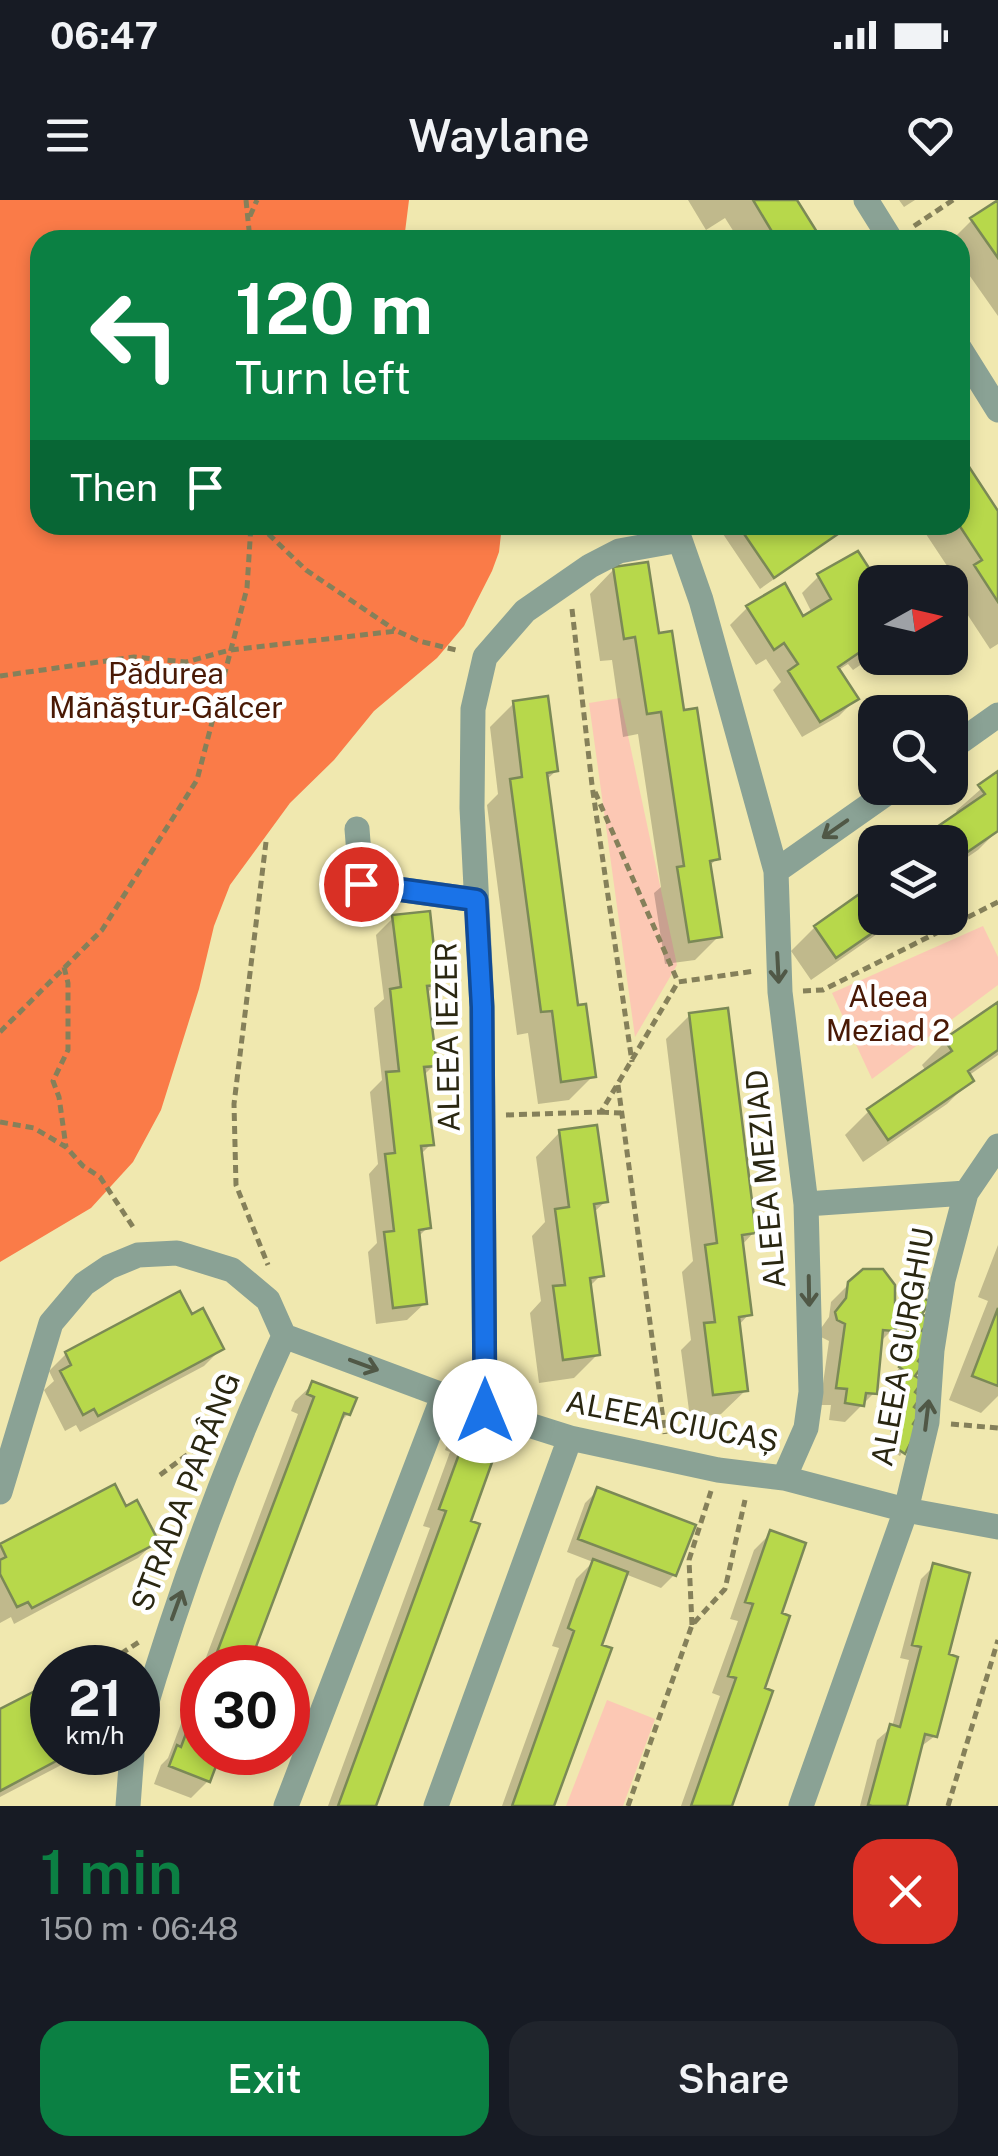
<!DOCTYPE html>
<html lang="en">
<head>
<meta charset="utf-8">
<style>
  :root { --surface:#171b24; --page:#20242c; --text:#f1f3f6; --muted:#9ea1a6; --accent:#0b8043 }
  body { margin:0; font-family:"Public Sans",sans-serif; background:var(--page); color:var(--text); height:100vh; display:flex; flex-direction:column; font-size:38px; white-space:nowrap }
  * { box-sizing:border-box; margin:0 }
  p { font-size:32px; color:var(--muted) }
  .icon { flex:none; width:55px; height:55px; fill:none; stroke:currentColor; stroke-width:2; stroke-linecap:round; stroke-linejoin:round }
  .map { position:relative; height:1606px; overflow:hidden }
  .side { display:flex; flex-direction:column; background:var(--surface); flex:1 }
  .side>* { flex:none }
  .hud { position:absolute; left:30px; top:30px; width:940px; height:305px; border-radius:30px; box-shadow:0 5px 15px #0003; background:#0b8043; color:#fff; overflow:hidden }
  .needle { width:65px; rotate:82deg }
  .controls { position:absolute; left:858px; top:365px; display:grid; gap:20px }
  .controls a { display:grid; place-items:center; width:110px; height:110px; border-radius:20px; background:var(--surface); box-shadow:0 5px 15px #0003; font-size:50px }
  .speed { position:absolute; left:30px; top:1445px; display:flex; gap:20px; font-size:50px; font-weight:700; text-align:center }
  .speed>* { display:grid; place-content:center; width:130px; height:130px; border-radius:50%; background:var(--surface); box-shadow:0 5px 15px #0003; line-height:1 }
  .speed small { font-size:25px; font-weight:400 }
  .speed .limit { border:15px solid #d22; background:#fff; color:#111 }
  .pin { position:absolute; display:grid; place-items:center; width:85px; height:85px; color:#fff; margin:-42px; border:5px solid #fff; border-radius:50%; box-shadow:0 2px 10px #0007 }
  .me { position:absolute; width:110px; margin:-55px; rotate:0deg; stroke-linejoin:round; filter:drop-shadow(0 0 8px #0008) }
  .turn { display:flex; align-items:center; gap:35px; height:210px; padding:0 40px; font-size:45px }
  .turn .icon { width:130px; height:130px; stroke-width:2.5 }
  .turn b { display:block; font-size:70px; line-height:85px }
  .then { display:flex; align-items:center; height:95px; padding:0 40px; background:#0003; gap:20px; font-size:38px }
  .round { display:grid; place-items:center; flex:none; width:105px; height:105px; border-radius:30px; background:var(--page) }
  .overview { display:flex; align-items:center; justify-content:space-between; height:170px; padding:0 40px }
  h1 { font-size:60px; font-weight:600; line-height:75px; color:var(--accent) }
  .primary-button { display:flex; gap:20px; margin-top:auto; padding:20px 40px }
  .primary-button a { flex:1; height:115px; border-radius:30px; background:var(--accent); color:#fff; font-size:40px; font-weight:600; line-height:115px; text-align:center }
  .primary-button a+a { background:var(--page); color:var(--text) }
  .status { display:flex; justify-content:space-between; align-items:center; height:70px; padding:0 50px; background:var(--surface); direction:ltr }
  .status svg { height:28px; fill:currentColor }
  header { display:flex; justify-content:space-between; align-items:center; height:130px; padding:0 40px; background:var(--surface); font-size:45px; font-weight:600 }
  .map>svg:first-child { display:block }
  .green { fill:#fcc8b4 }
  .forest { fill:#fa7b48 }
  .shadow { fill:#0003 }
  .building { fill:#b7d84b; stroke:#7b8956; stroke-width:2.5 }
  .lines { fill:none; stroke-linecap:round; stroke-linejoin:round }
  .path { stroke:#85805a; stroke-width:5; stroke-dasharray:8 5; stroke-linecap:butt }
  .minor { stroke:#8aa295; stroke-width:25 }
  .oneway { stroke:#505846 }
  .route-casing { stroke:#114b97; stroke-width:25 }
  .route { stroke:#1a73e8; stroke-width:18 }
  .labels { text-anchor:middle; stroke-width:9; stroke-linejoin:round; paint-order:stroke }
  .park-label { font-size:30px; fill:#491905; stroke:#fff }
  .street-label { font-size:30px; fill:#2a2711; stroke:#fff }
</style>
</head>
<body>
<div class="status"><b>06:47</b><svg viewBox="0 0 49 12"><path d="M0 12V9h3v3zM5 12V6h3v6zM10 12V3h3v9zM15 12V0h3v12zM26 1h20v11H26zM47 4h2v5h-2z"/></svg></div>
<header><svg class="icon" aria-label="menu" viewBox="0 0 24 24"><path d="M4 6h16M4 12h16M4 18h16"/></svg>Waylane<svg class="icon" aria-label="heart" viewBox="0 0 24 24"><path d="M12 20l-8-8c-3-5 5-10 8-4 3-6 11-1 8 4z"/></svg></header>
<div class="map">
<svg width="998" height="1606" viewBox="0 0 998 1606">
  <rect width="100%" height="100%" fill="#f0e8af"/>
  <path class="green" d="M620 498 677 765 635 837 589 503Z
    M983 726 998 757V785L872 879 832 793Z
    M607 1500 655 1519 623 1606H566Z"/>
  <path class="forest" d="M0 0H409L404 40H40V325H502L499 352 492 371 464 426 437 458 374 511 334 560 290 603 230 685 214 726 199 789 161 910 133 962 91 1008 0 1062Z"/>
  <path class="shadow" d="M688 0H794L819 40H739L725 18 706 30Z
    M899 0H915L904 7Z
    M998 2V116L960 62V40H952L972 20Z
    M998 315V444L990 449 952 391 959 384 920 325H960Z
    M732 325H851L760 389 723 334Z
    M614 369 656 436 682 513 717 658 709 667 719 736 695 760 665 764 654 693 661 687 638 534 623 537 612 460 600 461 590 394Z
    M819 376 875 383V455L853 470 848 464 837 471 856 499 839 516 802 537 773 490 781 482 766 459 756 465 730 425 747 408 784 386 802 419 812 413 802 393Z
    M514 503 556 571 545 581 576 808 593 876 569 900 538 904 528 833 517 835 487 605 498 594 490 527Z
    M998 574V630L978 650 950 669V642H919L959 615 956 611Z
    M875 679V718H900L811 780 791 751 815 727 875 686 872 682Z
    M394 717 436 784 426 794 434 865 423 876 431 944 419 956 428 1027 417 1038 425 1103 407 1120 376 1124 368 1052 377 1043 369 974 378 964 370 892 382 880 374 808 384 799 376 735Z
    M998 805V855L968 876 971 880 947 904 863 962 845 935 869 911 926 871 922 865 946 841Z
    M690 815 754 1032 741 1046 749 1114 738 1126 746 1190 721 1214 690 1218 681 1150 691 1140 682 1072 693 1061 666 839Z
    M560 932 606 1001 593 1013 601 1075 588 1088 598 1154 574 1178 539 1183 530 1113 541 1101 532 1036 545 1022 536 957Z
    M998 1045V1196L981 1213 949 1200 988 1101 978 1097Z
    M909 1079 918 1097V1132L911 1177 909 1225 915 1229 900 1256 887 1248 894 1237 890 1235 899 1222 893 1218 901 1205 894 1200 900 1191 895 1187 903 1175 897 1171 905 1160 900 1156 907 1145 902 1142 908 1132 902 1128 909 1118 904 1114 907 1109 900 1104 908 1092 903 1089Z
    M849 1084 897 1125 880 1142 874 1193 845 1222 829 1220 831 1205H820L829 1141 821 1137 819 1131 829 1117 831 1102Z
    M191 1117 221 1149 204 1166 80 1232 76 1225 65 1231 44 1190 54 1181 49 1171 66 1154Z
    M313 1184 348 1214 337 1225 245 1468H202V1552L208 1581 191 1598 154 1584 161 1565 168 1558 298 1214 291 1211 295 1201Z
    M465 1224 498 1255 489 1263 374 1606H328L430 1328 423 1326 450 1252 445 1250 448 1242Z
    M114 1287 125 1309 156 1341 138 1358 14 1424 11 1417 0 1423V1347Z
    M598 1290 674 1375 661 1388 625 1374 599 1446 552 1606H502L559 1448 552 1446 576 1379 593 1362 567 1352 585 1303Z
    M771 1333 761 1489 730 1606H681L720 1496 712 1493 738 1421 730 1419 754 1350Z
    M934 1366 946 1456 935 1536 919 1548 904 1606H860L877 1540 892 1527 909 1460 900 1458 921 1379Z
    M44 1489 52 1505V1552H77L69 1561 0 1597V1512Z"/>
  <path class="building" d="M753 0H797L822 40H777Z
    M998 0V58L970 18Z
    M960 253 998 311V402L974 365 982 360 959 325Z
    M738 325H851L774 378Z
    M858 351 878 382H875V452L871 455 866 448 838 467 859 499 820 522 788 471 798 464 784 443 774 450 746 406 785 383 803 416 831 399 817 374Z
    M648 362 659 433 672 431 684 510 697 508 720 659 710 661 722 737 689 742 677 667 684 666 661 512 647 514 635 437 624 439 613 367Z
    M548 496 558 571 547 573 578 805 586 804 596 877 561 882 552 811 541 812 510 579 522 577 513 501Z
    M998 571V631L950 664V642H915L985 594 978 585Z
    M875 683V718H894L836 758 814 726Z
    M430 711 438 785 427 786 437 866 424 867 434 945 421 946 431 1028 419 1030 427 1104 393 1108 384 1032 394 1031 385 954 395 953 386 872 399 871 390 789 401 787 392 715Z
    M998 802V850L968 871 974 881 888 940 867 909 952 851 944 839Z
    M728 808 756 1033 742 1035 752 1115 739 1117 748 1191 713 1195 704 1123 715 1122 705 1045 717 1043 689 813Z
    M597 925 608 1002 594 1004 604 1076 590 1078 600 1155 563 1160 553 1086 565 1085 555 1009 569 1007 559 930Z
    M863 1069H883L895 1085V1104L901 1117 899 1126 893 1131 883 1130 877 1194 866 1193 864 1206 845 1203 847 1189 836 1188 845 1124 837 1120 835 1112 846 1098 848 1082Z
    M912 1072 930 1084 922 1097 930 1102 922 1114 930 1119 922 1131 928 1135 926 1150 918 1161 923 1165 915 1176 923 1181 915 1192 921 1197 914 1207 921 1212 913 1224 918 1228 905 1254 889 1243 896 1233 892 1231 901 1217 895 1213 903 1201 896 1196 902 1187 896 1183 905 1171 899 1167 907 1156 902 1152 909 1141 903 1137 910 1127 904 1123 911 1113 905 1109 909 1104 902 1099 909 1088 904 1084Z
    M180 1091 192 1114 203 1108 224 1149 98 1216 94 1209 83 1215 60 1171 71 1165 65 1152Z
    M998 1108V1186L972 1176Z
    M312 1181 357 1198 350 1215 344 1213 248 1468H211L314 1197 307 1194Z
    M465 1221 507 1237 500 1256 495 1254 471 1321 480 1324 376 1606H338L446 1311 439 1309 466 1235 460 1233Z
    M115 1284 126 1306 137 1300 159 1342 32 1408 28 1402 17 1407 0 1374V1360L6 1357 0 1344Z
    M597 1287 696 1325 676 1376 578 1339Z
    M770 1330 806 1343 782 1413 790 1416 765 1488 773 1491 732 1606H691L736 1478 728 1476 753 1404 745 1402Z
    M593 1359 628 1372 602 1445 612 1448 554 1606H512L574 1431 568 1428Z
    M933 1363 970 1373 949 1454 958 1457 937 1537 925 1534 907 1606H872L868 1605 890 1524 900 1527 921 1447 912 1445Z
    M45 1486 52 1500V1552H73L0 1591V1509Z
    M202 1490V1552H215L214 1556 219 1558 210 1582 169 1566 177 1545 181 1547Z"/>
  <g class="lines">
    <path class="path" d="M246 0 250 40
      M250 16 257 0
      M914 26 953 0
      M259 325 306 370 395 430
      M572 409 592 585 632 862
      M0 476 134 457 186 462 230 450 397 431 419 441 460 451
      M595 592 678 782
      M266 642 234 904 236 985 268 1065
      M64 767 68 783V850L53 881 59 897 66 947
      M803 791 823 790 998 702
      M0 832 102 730 197 580 247 388 251 325
      M618 885 665 1234
      M601 912 621 913
      M506 915 601 912 678 782 755 771
      M0 922 34 928 66 947 83 966 100 977 135 1030
      M951 1224 998 1228
      M160 1275 211 1237
      M692 1425 689 1360 711 1291
      M99 1468 139 1442
      M628 1606 692 1425 725 1389 745 1300
      M948 1606 998 1440"/>
    <path class="minor" d="M866 0 891 40
      M960 149 998 210
      M950 549 998 515
      M357 629 363 704
      M776 671 894 588
      M361 684 476 700
      M806 1004 966 993
      M284 1136 485 1211 570 1238 718 1270 784 1278 906 1310 998 1327
      M485 1211 482 807 472 608 473 509 485 457 525 411 590 366 619 351 680 340 701 400 776 671 780 792 806 1004 811 1192 806 1228 784 1278
      M0 1292 51 1123 84 1084 109 1067 138 1055 177 1053 232 1070 268 1100 284 1136
      M138 1531C178 1396 225 1264 284 1136
      M128 1606 132 1552
      M286 1606 444 1194
      M436 1606 570 1238
      M801 1606 906 1310 927 1222 932 1150 943 1080 966 993 998 946"/>
  </g>
  <defs><path id="oneway-shaft" d="M-6 0H5M1.5-3L5.5 0L1.5 3" fill="none" stroke-width="1.6" stroke-linecap="round" stroke-linejoin="round" transform="scale(2.5)"/></defs>
  <g class="oneway">
    <use href="#oneway-shaft" transform="translate(835 629) rotate(145)"/>
    <use href="#oneway-shaft" transform="translate(778 768) rotate(87)"/>
    <use href="#oneway-shaft" transform="translate(809 1091) rotate(89)"/>
    <use href="#oneway-shaft" transform="translate(364 1165) rotate(20)"/>
    <use href="#oneway-shaft" transform="translate(927 1215) rotate(-83)"/>
    <use href="#oneway-shaft" transform="translate(177 1405) rotate(-70)"/>
  </g>
  <g class="lines">
    <defs>
      <path id="route" d="M361 684 476 700 482 807 485 1211"/>
    </defs>
    <use href="#route" class="route-casing"/>
    <use href="#route" class="route"/>
  </g>
  <g class="labels">
    <g class="park-label">
      <text x="166" y="484">Pădurea<tspan x="166" dy="34">Mănăștur-Gălcer</tspan></text>
      <text x="888" y="807">Aleea<tspan x="888" dy="34">Meziad 2</tspan></text>
    </g>
    <g class="street-label">
      <text transform="translate(448 837) rotate(-91)" y="10">ALEEA IEZER</text>
      <text transform="translate(766 979) rotate(-95)" y="10">ALEEA MEZIAD</text>
      <text transform="translate(903 1147) rotate(-80)" y="10">ALEEA GURGHIU</text>
      <text transform="translate(672 1222) rotate(11)" y="10">ALEEA CIUCAȘ</text>
      <text transform="translate(186 1292) rotate(-69)" y="10">STRADA PARÂNG</text>
    </g>
  </g>
</svg>
<div class="controls">
<a><svg class="needle" viewBox="-14 -14 28 28"><path d="M0-13l5 13h-10z" fill="#e53935"/><path d="M0 13l5-13h-10z" fill="#9ea1a6"/></svg></a>
<a><svg class="icon" aria-label="search" viewBox="0 0 24 24"><circle cx="10" cy="10" r="6"/><path d="M15 15l6 6"/></svg></a>
<a><svg class="icon" aria-label="layers" viewBox="0 0 24 24"><path d="M12 4l9 5-9 5-9-5zM3 14l9 5 9-5"/></svg></a>
</div>
<div class="speed"><div>21<small>km/h</small></div><div class="limit">30</div></div>
<div class="pin" style="left:361px;top:684px;background:#d93025"><svg class="icon" aria-label="arrive" viewBox="0 0 24 24"><path d="M6 21V4h12l-3 4 3 4H6"/></svg></div>
<svg class="me" style="left:485px;top:1211px" viewBox="-20 -20 40 40"><circle r="19" fill="#fff"/><path d="M0-13L10 11 0 6-10 11z" fill="#1a73e8"/></svg>
<div class="hud">
<div class="turn"><svg class="icon" aria-label="left" viewBox="0 0 24 24"><path d="M17 20v-9H6M10 6l-5 5 5 5"/></svg><div><b>120 m</b>Turn left</div></div>
<div class="then">Then<svg class="icon" aria-label="arrive" viewBox="0 0 24 24"><path d="M6 21V4h12l-3 4 3 4H6"/></svg></div>
</div>
</div>
<section class="side">
<div class="overview"><div><h1>1 min</h1><p>150 m · 06:48</p></div><a class="round" style="background:#d93025;color:#fff"><svg class="icon" aria-label="close" viewBox="0 0 24 24"><path d="M6 6l12 12M18 6L6 18"/></svg></a></div>
<div class="primary-button"><a>Exit</a><a>Share</a></div>
</section>
</body>
</html>
